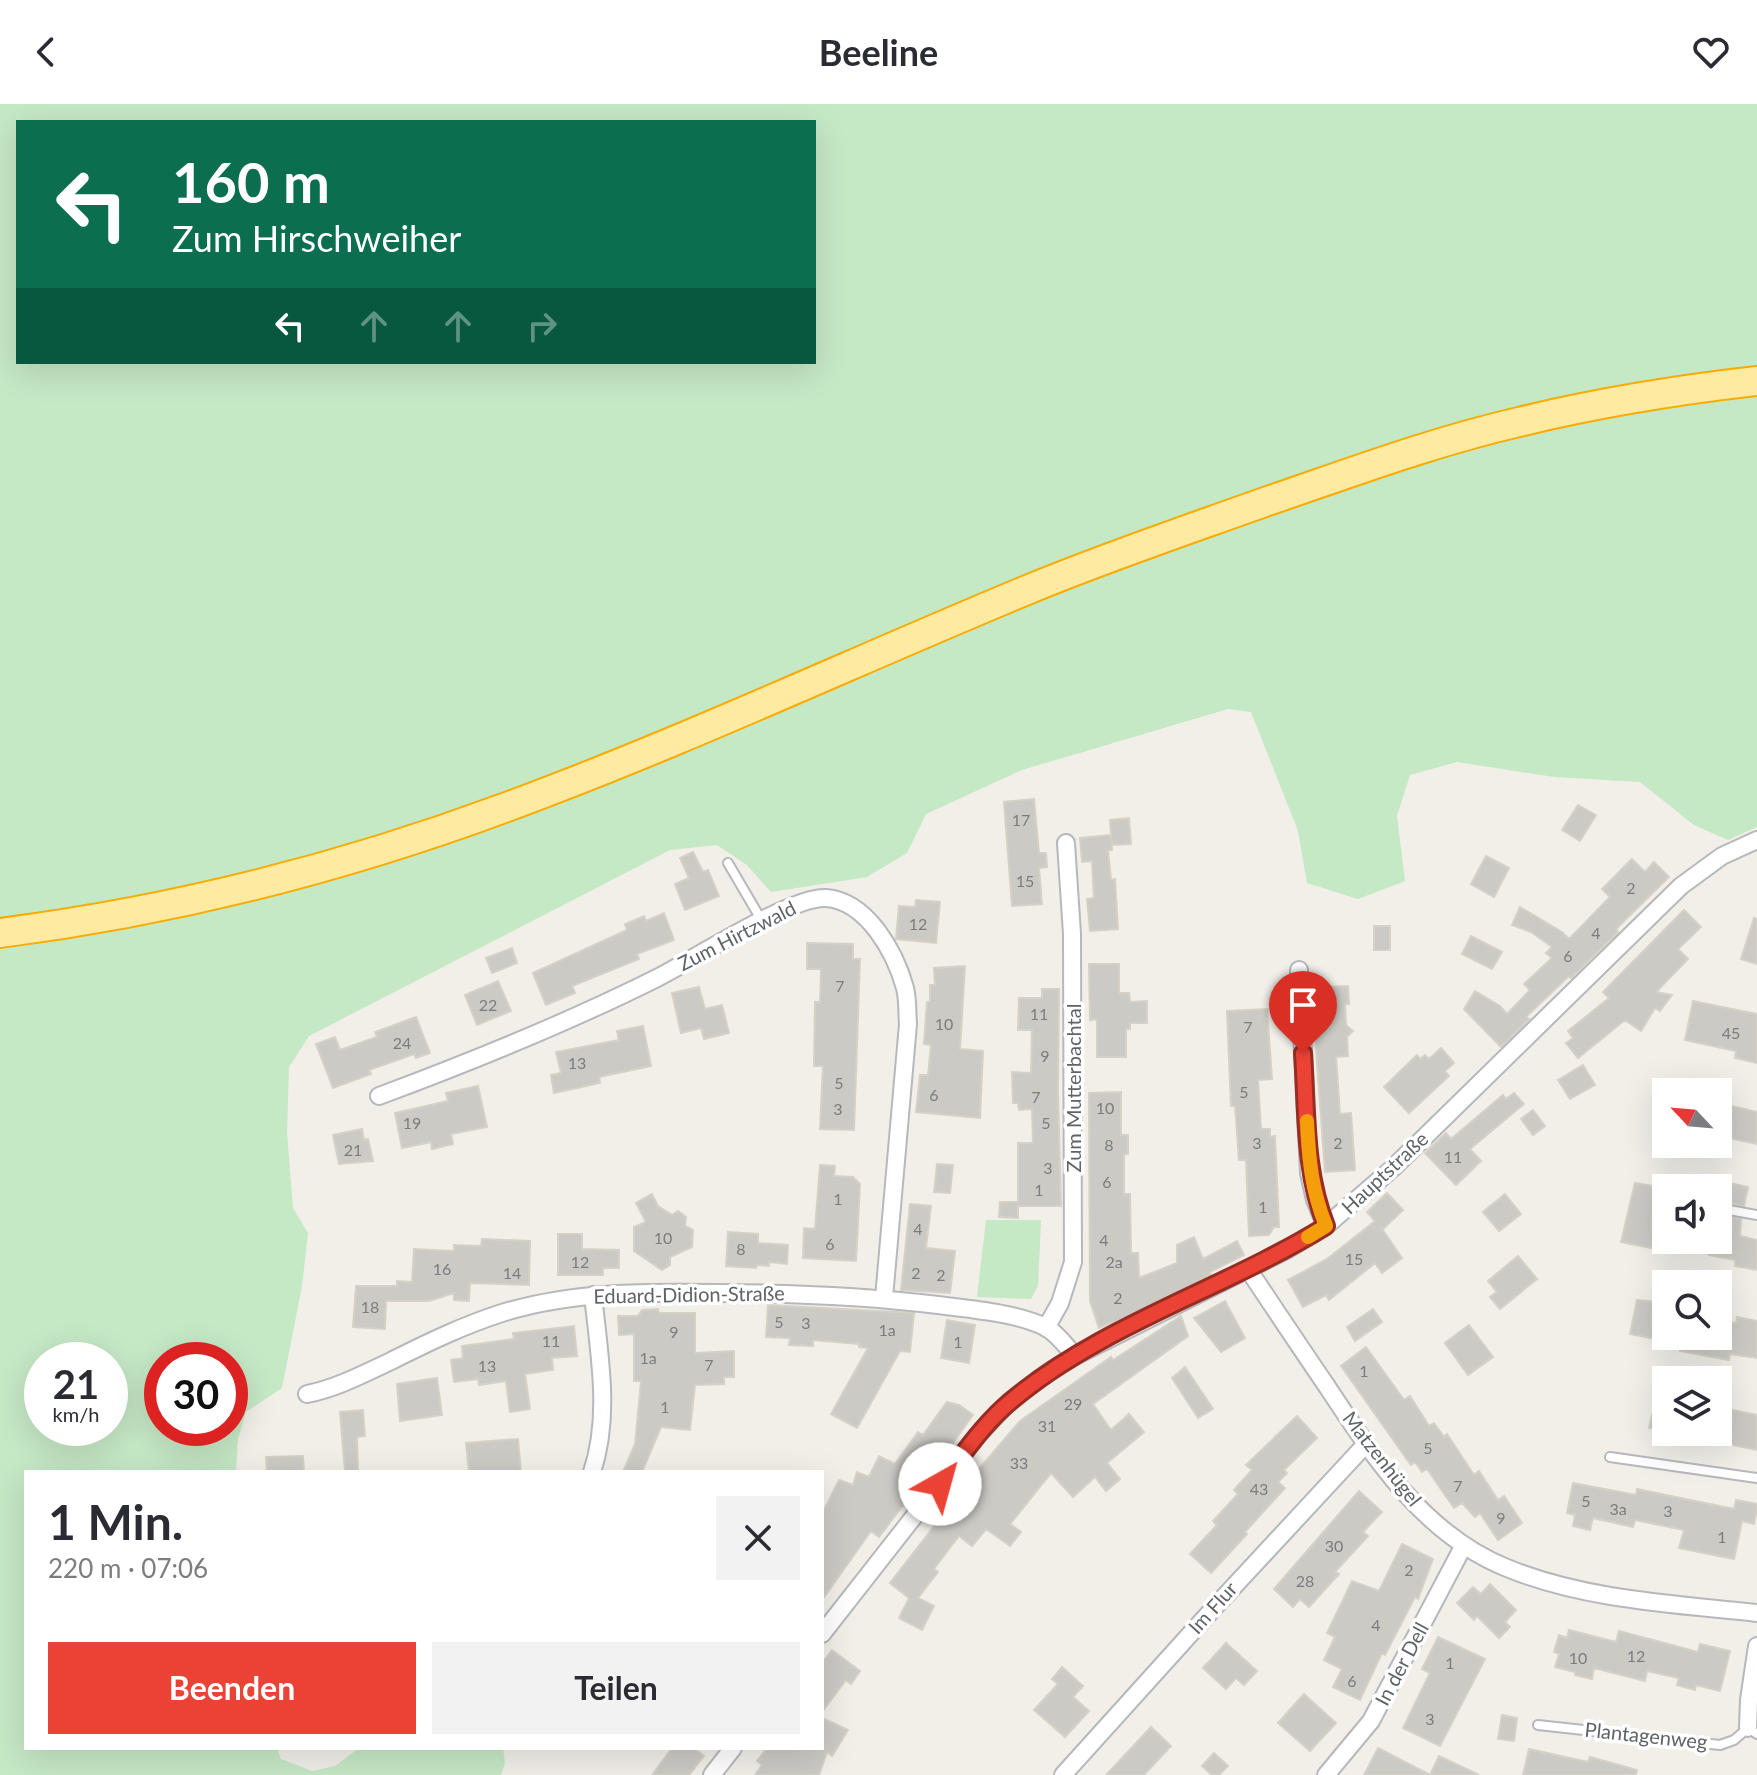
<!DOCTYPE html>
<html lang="de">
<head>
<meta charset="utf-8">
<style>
  :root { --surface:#fff; --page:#f2f2f3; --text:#2b2b33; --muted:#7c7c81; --accent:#ea4335 }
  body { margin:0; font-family:Lato,sans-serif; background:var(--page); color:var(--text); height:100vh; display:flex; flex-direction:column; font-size:30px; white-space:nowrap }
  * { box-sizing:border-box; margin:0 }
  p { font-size:26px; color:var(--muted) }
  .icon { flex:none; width:44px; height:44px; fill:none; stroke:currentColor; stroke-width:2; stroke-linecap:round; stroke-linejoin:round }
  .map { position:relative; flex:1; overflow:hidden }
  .sheet { position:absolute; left:24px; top:1366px; width:800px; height:280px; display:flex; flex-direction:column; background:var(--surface); border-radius:0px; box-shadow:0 8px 32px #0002 }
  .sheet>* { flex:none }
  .banner { position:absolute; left:16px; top:16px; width:800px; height:244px; border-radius:0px; box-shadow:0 8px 32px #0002; background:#0b6e4f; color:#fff; overflow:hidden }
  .needle { width:52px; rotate:296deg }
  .tools { position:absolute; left:1652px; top:974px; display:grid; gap:16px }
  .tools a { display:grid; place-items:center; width:80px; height:80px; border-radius:0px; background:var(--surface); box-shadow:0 8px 32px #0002; font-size:40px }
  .speed { position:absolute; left:24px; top:1238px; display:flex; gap:16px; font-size:40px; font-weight:700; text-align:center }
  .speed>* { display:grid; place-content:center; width:104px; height:104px; border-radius:50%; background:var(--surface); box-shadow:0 8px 32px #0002; line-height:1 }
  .speed small { font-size:20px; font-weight:400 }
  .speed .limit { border:12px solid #d22; background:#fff; color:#111 }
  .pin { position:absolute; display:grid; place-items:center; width:68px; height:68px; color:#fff; margin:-82px -34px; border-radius:50% 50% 50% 0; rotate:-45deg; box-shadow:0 0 8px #0007 }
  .pin .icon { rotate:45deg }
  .me { position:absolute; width:88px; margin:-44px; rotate:38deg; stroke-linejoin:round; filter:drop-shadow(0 0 6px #0008) }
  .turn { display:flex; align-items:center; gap:28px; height:168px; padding:0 24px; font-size:36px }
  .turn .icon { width:104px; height:104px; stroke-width:2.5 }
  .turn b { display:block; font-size:56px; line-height:68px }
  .lanes { display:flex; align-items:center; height:76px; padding:0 24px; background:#0003; justify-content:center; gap:40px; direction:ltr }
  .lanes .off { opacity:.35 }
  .round { display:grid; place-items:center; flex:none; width:84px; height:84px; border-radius:0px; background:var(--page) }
  .head { display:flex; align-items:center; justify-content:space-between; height:136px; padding:0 24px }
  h1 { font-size:48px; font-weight:700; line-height:60px }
  .primary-button { display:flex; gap:16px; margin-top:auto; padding:16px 24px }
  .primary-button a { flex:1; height:92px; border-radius:0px; background:var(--accent); color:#fff; font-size:32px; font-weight:700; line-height:92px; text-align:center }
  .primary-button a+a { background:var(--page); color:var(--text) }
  header { display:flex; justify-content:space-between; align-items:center; height:104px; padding:0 24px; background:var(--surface); font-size:36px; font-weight:700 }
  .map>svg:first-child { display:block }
  .green { fill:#c5e8c5; fill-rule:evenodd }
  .building { fill:#cccac5; stroke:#d6d1c6; stroke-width:2 }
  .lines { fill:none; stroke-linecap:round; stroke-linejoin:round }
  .service-casing { stroke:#b5b8bc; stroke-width:12 }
  .minor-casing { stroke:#b5b8bc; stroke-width:20 }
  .trunk-casing { stroke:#f9ab00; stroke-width:32 }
  .service { stroke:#fff; stroke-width:8 }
  .minor { stroke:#fff; stroke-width:16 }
  .trunk { stroke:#feeaa1; stroke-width:28 }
  .route-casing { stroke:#982c22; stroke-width:20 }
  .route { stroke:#ea4335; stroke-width:14 }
  .slow { stroke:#f59e0b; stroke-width:14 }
  .labels { text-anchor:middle; stroke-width:7; stroke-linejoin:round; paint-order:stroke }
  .number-label { font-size:16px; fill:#7a7d7f }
  .street-label { font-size:20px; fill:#5f6368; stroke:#fff }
</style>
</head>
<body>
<header><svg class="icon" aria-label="back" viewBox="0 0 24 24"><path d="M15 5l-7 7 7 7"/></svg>Beeline<svg class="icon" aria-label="heart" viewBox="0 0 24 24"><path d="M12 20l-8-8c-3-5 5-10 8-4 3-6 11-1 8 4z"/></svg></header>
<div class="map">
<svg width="1757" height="1671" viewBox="0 0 1757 1671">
  <rect width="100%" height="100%" fill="#f1efe8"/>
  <path class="green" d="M0 0H1757V723L1728 736 1694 721 1640 678 1554 673 1457 658 1410 671 1397 712 1405 777 1358 795 1307 779 1298 727 1251 608 1228 605 1022 666 926 710 907 749 867 773 771 788 747 761 717 741 670 746 309 932 289 963 287 1029 293 1104 308 1129 302 1182 282 1284 246 1308 238 1335 236 1368H26V1644H277L281 1655 312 1667 335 1662 359 1644H503L505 1659 501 1671H0ZM18 18H814V258H18ZM42 1256H110V1324H42ZM162 1256H230V1324H162Z
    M986 1116H1041L1038 1182 1031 1195 977 1193Z"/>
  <path class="building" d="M1034 695 1039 749H1046L1047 763 1039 764 1042 800 1012 802 1004 698Z
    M1578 701 1596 711 1580 737 1562 726Z
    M1129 714 1131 740 1112 741 1110 716Z
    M1111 731 1112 746H1108L1111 776 1115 775 1118 825 1090 827 1087 795 1094 794 1092 757 1082 758 1080 734Z
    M693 748 703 768 708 766 719 792 685 806 675 780 689 774 680 754Z
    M1486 752 1509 764 1494 793 1471 780Z
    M1632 755 1645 768 1654 758 1669 773 1616 825 1618 828 1571 874 1569 872 1526 913 1529 915 1501 943 1464 905 1475 887 1500 902 1507 910 1530 886 1524 880 1552 854 1546 849 1552 843 1531 828 1512 821 1520 803 1562 828 1569 835 1610 793 1602 785Z
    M916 796 940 798 936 839 896 835 899 802 915 803Z
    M1684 806 1701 823 1678 845 1688 855 1656 888 1672 891 1660 907 1655 904 1641 927 1625 916 1578 954 1566 939 1573 934 1568 927 1609 894 1603 888Z
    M664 809 674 836 637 850 639 855 572 882 575 889 546 901 533 869 627 826 625 820 644 812 646 817Z
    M1754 814 1757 815V860L1741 855Z
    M1374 822H1390V846H1374Z
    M1471 832 1502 848 1492 865 1462 850Z
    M807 839 853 840V855H860L854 1026 820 1025 823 962H814L815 898H820L821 865H807Z
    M512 844 517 859 492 869 486 854Z
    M1089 860H1119V889H1129L1130 898 1147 897V919H1130V925H1126V953H1097V915L1090 916Z
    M965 862 960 945 983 947 980 1014 916 1008 920 971H928L931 941 924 940 927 898H930V881H935L934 864Z
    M498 877 511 907 477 921 465 891Z
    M1348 882 1349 900H1345L1346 921 1353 927 1347 933 1348 952 1336 953 1340 1010 1351 1009 1355 1066 1325 1068 1314 917 1316 910 1327 909 1326 883Z
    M699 883 705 905 722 901 729 929 704 935 701 924 681 929 672 889Z
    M1042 885H1059L1058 986 1061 1102H1018V1114L999 1113 1000 1098H1018V1039H1033L1032 1005 1019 1006 1018 999H1013L1012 968 1031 969 1032 926H1018L1019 894H1042Z
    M1693 897 1757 910V959L1735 954 1736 947 1685 936Z
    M1267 905 1272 975 1258 976 1261 1025H1270V1033L1275 1032 1279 1123H1274L1269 1131 1249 1132 1246 1056H1239L1235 1002H1231L1227 907Z
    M416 913 430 949 416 954 414 950 369 966 371 970 333 984 316 940 335 933 340 946 377 933 375 928Z
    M643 922 651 962 599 973 600 979 554 989 551 971 561 969 556 948 619 936 617 927Z
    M1441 944 1454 959 1445 967 1449 972 1409 1009 1384 983 1417 951 1420 955 1425 951 1429 955Z
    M1583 961 1595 981 1570 995 1558 976Z
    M478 982 487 1023 451 1030 453 1040 432 1045 431 1038 402 1044 395 1009 448 997 446 989Z
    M1121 988V1031H1128V1050H1124V1090H1130L1131 1149H1138L1139 1174 1177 1159V1141L1194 1133 1203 1155 1237 1137 1244 1151 1210 1168 1211 1171 1137 1209 1099 1224 1090 1197 1089 989Z
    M1514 989 1524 1000 1470 1045 1481 1057 1456 1081 1425 1049 1446 1029 1451 1035 1503 991 1506 995Z
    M1727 1001 1757 1008V1040L1720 1032Z
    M1533 1006 1545 1022 1533 1031 1521 1015Z
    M362 1025 364 1036 368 1035 373 1057 339 1060 333 1031Z
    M937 1060 953 1061 950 1089 934 1088Z
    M820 1061 835 1062 834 1072 853 1073 860 1080 856 1157 803 1154 804 1124 815 1125Z
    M1655 1073 1671 1076 1670 1084H1666V1147L1621 1138 1635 1079 1653 1082Z
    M1725 1078 1748 1083 1744 1102 1721 1097Z
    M1387 1089 1403 1106 1383 1125 1380 1122 1402 1154 1382 1169 1375 1159 1329 1196 1326 1191 1303 1203 1288 1176 1327 1155 1375 1117 1367 1108Z
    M652 1090 658 1102 672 1111 678 1107 686 1113 685 1122 693 1126 692 1143 670 1153V1161L662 1166 634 1147V1123L646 1118 636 1099Z
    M1505 1090 1521 1110 1499 1127 1483 1108Z
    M910 1100 931 1102 926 1144 955 1147 950 1189 901 1186Z
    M1718 1111 1741 1115 1740 1132 1757 1136V1166L1735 1162V1156L1709 1151 1712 1136H1718Z
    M728 1128 758 1130V1139L788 1141 787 1160 769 1158V1162L757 1161 756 1164 726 1162Z
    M558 1130H582V1145L619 1146V1164H603V1171H558Z
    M482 1135 530 1137 529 1181 470 1179 469 1197 454 1196V1189L429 1197H386L385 1225 353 1223 356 1182H397V1177L412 1178 414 1145 454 1147V1141L481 1142Z
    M1518 1152 1537 1175 1500 1205 1490 1193 1497 1188 1488 1177Z
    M1637 1196 1666 1199V1237L1630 1230Z
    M1225 1197 1245 1234 1221 1248 1194 1214Z
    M768 1201 914 1209 910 1248 900 1247 857 1324 831 1310 868 1244 859 1243V1240L813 1236V1242L789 1241 790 1234 766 1233Z
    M658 1205 659 1209H695V1249L734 1247V1273H724V1280L695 1281 690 1326 661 1323 642 1368H623L635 1340 641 1277H634V1230L619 1231 618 1212H638L642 1206Z
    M1373 1205 1382 1218 1355 1237 1347 1223Z
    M1181 1212 1188 1232 1093 1300 1111 1326 1129 1310 1144 1328 1107 1359 1120 1375 1106 1387 1095 1373 1073 1393 1051 1369 1010 1420 1021 1428 1010 1442 986 1425 972 1442 959 1432 934 1465 938 1468 918 1494 934 1502 922 1526 899 1514 909 1494 890 1479 973 1372 1020 1317 1111 1253 1113 1256Z
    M1737 1213 1757 1217V1254L1730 1250 1729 1256 1680 1247 1683 1232H1718V1216L1736 1219Z
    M947 1216 975 1221 969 1259 941 1254Z
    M1469 1221 1493 1253 1468 1271 1445 1239Z
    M574 1222 577 1252 552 1254 553 1266 525 1270 530 1305 510 1308 506 1277 479 1281 478 1275 454 1278 451 1256 463 1254 462 1242 514 1235 513 1229Z
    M1366 1243 1404 1296 1410 1292 1429 1322 1434 1319 1444 1333 1447 1330 1474 1371 1479 1367 1498 1396 1504 1392 1522 1419 1498 1436 1480 1409 1475 1413 1462 1399 1454 1404 1427 1365 1422 1368 1415 1358 1411 1361 1341 1262Z
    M1185 1263 1213 1305 1198 1314 1172 1274Z
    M437 1274 442 1311 400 1317 397 1280Z
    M947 1298 959 1301 973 1311 922 1382 919 1380 879 1433 871 1427 822 1496V1410L839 1376 853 1381 857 1368 869 1373 879 1352 895 1360 918 1328 923 1331Z
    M1718 1303 1757 1311V1346L1718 1338Z
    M363 1306 365 1332 357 1333 358 1368H345L340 1308Z
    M1653 1308 1666 1311V1328L1649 1324Z
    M1297 1312 1317 1334 1284 1366 1287 1369 1278 1378 1285 1384 1245 1428 1247 1430 1211 1469 1190 1450 1217 1421 1213 1417 1238 1390 1234 1386 1252 1366 1246 1361Z
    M518 1335 521 1368H469L466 1339Z
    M303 1352 304 1368H267L266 1353Z
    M1573 1379 1636 1391 1637 1385 1734 1405 1736 1396 1757 1400V1405L1754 1420 1742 1417 1734 1455 1679 1444 1684 1426 1635 1416 1633 1423 1593 1414 1590 1426 1573 1422 1575 1411 1567 1409Z
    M1359 1387 1382 1408 1363 1428 1368 1432 1335 1468 1339 1470 1309 1503 1300 1495 1293 1503 1274 1485Z
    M1402 1440 1433 1455 1418 1495 1415 1493 1385 1551 1382 1549 1360 1596 1333 1583 1342 1565 1324 1556 1335 1533 1327 1529 1352 1477 1379 1487Z
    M1490 1480 1516 1506 1505 1518 1510 1523 1499 1534 1477 1512 1474 1516 1457 1499 1473 1483 1481 1490Z
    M1569 1526 1616 1538 1619 1527 1698 1548 1700 1540 1730 1547 1720 1587 1696 1581 1695 1586 1677 1581 1679 1574 1647 1567 1645 1577 1594 1564 1592 1575 1575 1571V1568L1555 1563 1559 1550 1554 1548 1559 1531 1567 1534Z
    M1438 1533 1485 1555 1440 1642 1403 1624 1430 1569 1422 1565Z
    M1226 1539 1257 1567 1244 1581 1236 1574 1226 1585 1203 1564Z
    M832 1546 860 1567 851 1580 846 1576 822 1608V1559Z
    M1062 1563 1083 1582 1073 1593 1089 1607 1065 1633 1034 1606 1058 1580 1052 1575Z
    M1304 1590 1336 1619 1310 1647 1278 1619Z
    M1502 1611 1517 1614 1514 1637 1498 1635Z
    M822 1614 848 1626 832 1652 827 1648 819 1671H755L762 1661 757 1657 767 1644H822Z
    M1151 1623 1171 1642 1144 1671H1106Z
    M672 1644H694L704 1652 689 1671H652Z
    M1378 1644 1430 1671H1364Z
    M1529 1645 1588 1658 1590 1653 1637 1666 1636 1671H1523Z
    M1214 1649 1228 1662 1219 1671H1212L1202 1662Z
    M1439 1652 1479 1671H1430Z"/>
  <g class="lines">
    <defs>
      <path id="service" d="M728 759 762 817
        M1718 1104 1757 1111
        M1610 1353 1757 1374
        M1538 1621 1720 1641 1734 1636 1748 1624 1757 1630"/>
      <path id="minor" d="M1299 866 1309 1069 1315 1096 1326 1122
        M379 992C473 957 567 919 657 874 693 856 791 792 826 794 867 797 895 848 905 884 908 895 907 909 908 920L884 1194
        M1248 1165C1274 1204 1300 1243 1326 1281 1373 1352 1424 1431 1507 1464 1585 1496 1674 1500 1757 1509
        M1046 1224 1060 1199 1073 1158 1072 830 1066 739
        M307 1290C337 1284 363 1270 391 1257 427 1239 464 1221 502 1209 573 1187 647 1188 719 1189 793 1189 865 1192 938 1201 969 1205 1017 1209 1045 1223 1057 1229 1066 1242 1075 1252
        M592 1368C611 1311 599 1250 593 1191
        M822 1530 977 1332 1009 1298 1049 1268 1075 1252 1288 1145 1326 1122 1394 1063 1681 782 1722 752 1757 736
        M1748 1624 1749 1596 1757 1542
        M712 1671 733 1644
        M1063 1671 1212 1506 1366 1340
        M1326 1671 1371 1617 1464 1441"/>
      <path id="trunk" d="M0 829C172 807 342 764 504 704 681 639 853 558 1027 486 1104 454 1184 427 1262 399 1347 370 1432 338 1519 318 1597 299 1677 286 1757 277"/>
    </defs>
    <use href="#service" class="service-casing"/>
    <use href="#minor" class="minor-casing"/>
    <use href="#trunk" class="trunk-casing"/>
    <use href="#service" class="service"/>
    <use href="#minor" class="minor"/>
    <use href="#trunk" class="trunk"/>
  </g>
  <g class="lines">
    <defs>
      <path id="route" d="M940 1380C962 1352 983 1320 1011 1297 1101 1221 1226 1184 1326 1122 1304 1067 1307 1008 1303 949"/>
    </defs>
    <use href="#route" class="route-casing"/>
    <use href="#route" class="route"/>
    <path class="slow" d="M1307 1017C1309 1056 1311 1085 1326 1122L1308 1133"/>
  </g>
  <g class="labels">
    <g class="number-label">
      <text x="1021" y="722">17</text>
      <text x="1025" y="783">15</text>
      <text x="1631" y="790">2</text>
      <text x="918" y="826">12</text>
      <text x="1596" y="835">4</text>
      <text x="1568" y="858">6</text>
      <text x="840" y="888">7</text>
      <text x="488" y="907">22</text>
      <text x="1039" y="916">11</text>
      <text x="944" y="926">10</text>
      <text x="1248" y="929">7</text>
      <text x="1731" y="935">45</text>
      <text x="402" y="945">24</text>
      <text x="1045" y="958">9</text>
      <text x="577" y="965">13</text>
      <text x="839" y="985">5</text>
      <text x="1244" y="994">5</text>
      <text x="934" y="997">6</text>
      <text x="1036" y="999">7</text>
      <text x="1105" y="1010">10</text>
      <text x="838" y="1011">3</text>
      <text x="412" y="1025">19</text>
      <text x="1046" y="1025">5</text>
      <text x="1257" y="1045">3</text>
      <text x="1338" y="1045">2</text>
      <text x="1109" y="1047">8</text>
      <text x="353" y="1052">21</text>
      <text x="1453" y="1059">11</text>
      <text x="1048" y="1070">3</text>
      <text x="1107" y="1084">6</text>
      <text x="1039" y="1092">1</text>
      <text x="838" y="1101">1</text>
      <text x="1263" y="1109">1</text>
      <text x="918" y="1131">4</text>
      <text x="663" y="1140">10</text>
      <text x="1104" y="1142">4</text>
      <text x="830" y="1146">6</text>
      <text x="741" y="1151">8</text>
      <text x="1354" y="1161">15</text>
      <text x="580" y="1164">12</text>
      <text x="1114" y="1164">2a</text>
      <text x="442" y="1171">16</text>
      <text x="512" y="1175">14</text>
      <text x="916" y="1175">2</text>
      <text x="941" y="1177">2</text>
      <text x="1118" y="1200">2</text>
      <text x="370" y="1209">18</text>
      <text x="779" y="1224">5</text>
      <text x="806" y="1225">3</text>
      <text x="887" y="1232">1a</text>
      <text x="674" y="1234">9</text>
      <text x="551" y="1243">11</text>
      <text x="958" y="1244">1</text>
      <text x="648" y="1260">1a</text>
      <text x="709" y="1267">7</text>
      <text x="487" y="1268">13</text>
      <text x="1364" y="1273">1</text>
      <text x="1073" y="1306">29</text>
      <text x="665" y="1309">1</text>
      <text x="1047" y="1328">31</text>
      <text x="1428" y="1350">5</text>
      <text x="1019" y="1365">33</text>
      <text x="1458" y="1388">7</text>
      <text x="1259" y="1391">43</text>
      <text x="1586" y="1403">5</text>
      <text x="1618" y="1411">3a</text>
      <text x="1668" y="1413">3</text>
      <text x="1501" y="1420">9</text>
      <text x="1722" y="1439">1</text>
      <text x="1334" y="1448">30</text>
      <text x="1409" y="1472">2</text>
      <text x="1305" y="1483">28</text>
      <text x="1376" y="1527">4</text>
      <text x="1636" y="1558">12</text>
      <text x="1578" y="1560">10</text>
      <text x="1450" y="1565">1</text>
      <text x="1352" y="1583">6</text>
      <text x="1430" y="1621">3</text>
    </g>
    <g class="street-label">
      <text transform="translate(737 832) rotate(-27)" y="7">Zum Hirtzwald</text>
      <text transform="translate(1074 984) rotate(-90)" y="7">Zum Mutterbachtal</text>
      <text transform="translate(1385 1069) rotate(-43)" y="7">Hauptstraße</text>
      <text transform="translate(689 1191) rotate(-1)" y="7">Eduard-Didion-Straße</text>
      <text transform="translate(1382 1355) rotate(52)" y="7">Matzenhügel</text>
      <text transform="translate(1213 1504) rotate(-48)" y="7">Im Flur</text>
      <text transform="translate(1402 1560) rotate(-62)" y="7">In der Dell</text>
      <text transform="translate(1646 1632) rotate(6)" y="7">Plantagenweg</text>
    </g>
  </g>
</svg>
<div class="tools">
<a><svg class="needle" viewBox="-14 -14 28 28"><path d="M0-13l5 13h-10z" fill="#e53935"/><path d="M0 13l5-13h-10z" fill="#7c7c81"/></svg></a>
<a><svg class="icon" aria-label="sound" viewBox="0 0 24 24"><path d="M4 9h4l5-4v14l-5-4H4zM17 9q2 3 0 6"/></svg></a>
<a><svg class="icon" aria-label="search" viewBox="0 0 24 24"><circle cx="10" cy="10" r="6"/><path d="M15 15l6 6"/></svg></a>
<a><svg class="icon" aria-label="layers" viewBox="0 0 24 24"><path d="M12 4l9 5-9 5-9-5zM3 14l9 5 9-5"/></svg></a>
</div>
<div class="speed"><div>21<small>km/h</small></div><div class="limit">30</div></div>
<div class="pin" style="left:1303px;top:949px;background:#d93025"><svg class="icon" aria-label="arrive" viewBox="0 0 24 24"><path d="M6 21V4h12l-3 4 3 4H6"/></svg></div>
<svg class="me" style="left:940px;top:1380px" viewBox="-20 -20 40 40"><circle r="19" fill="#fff"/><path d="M0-13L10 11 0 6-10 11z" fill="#ea4335"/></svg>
<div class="banner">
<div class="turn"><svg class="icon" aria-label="left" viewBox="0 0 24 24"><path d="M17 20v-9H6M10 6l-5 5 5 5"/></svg><div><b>160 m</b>Zum Hirschweiher</div></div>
<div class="lanes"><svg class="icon" aria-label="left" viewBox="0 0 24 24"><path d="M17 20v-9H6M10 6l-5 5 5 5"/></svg><svg class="icon off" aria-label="ahead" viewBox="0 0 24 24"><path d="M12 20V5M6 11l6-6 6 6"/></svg><svg class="icon off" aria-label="ahead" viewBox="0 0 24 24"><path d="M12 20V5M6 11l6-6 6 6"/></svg><svg class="icon off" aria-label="right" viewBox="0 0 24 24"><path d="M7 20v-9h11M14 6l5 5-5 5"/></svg></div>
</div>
<section class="sheet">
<div class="head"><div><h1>1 Min.</h1><p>220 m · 07:06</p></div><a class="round"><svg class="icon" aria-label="close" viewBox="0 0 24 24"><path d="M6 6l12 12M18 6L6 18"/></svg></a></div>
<div class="primary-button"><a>Beenden</a><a>Teilen</a></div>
</section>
</div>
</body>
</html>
